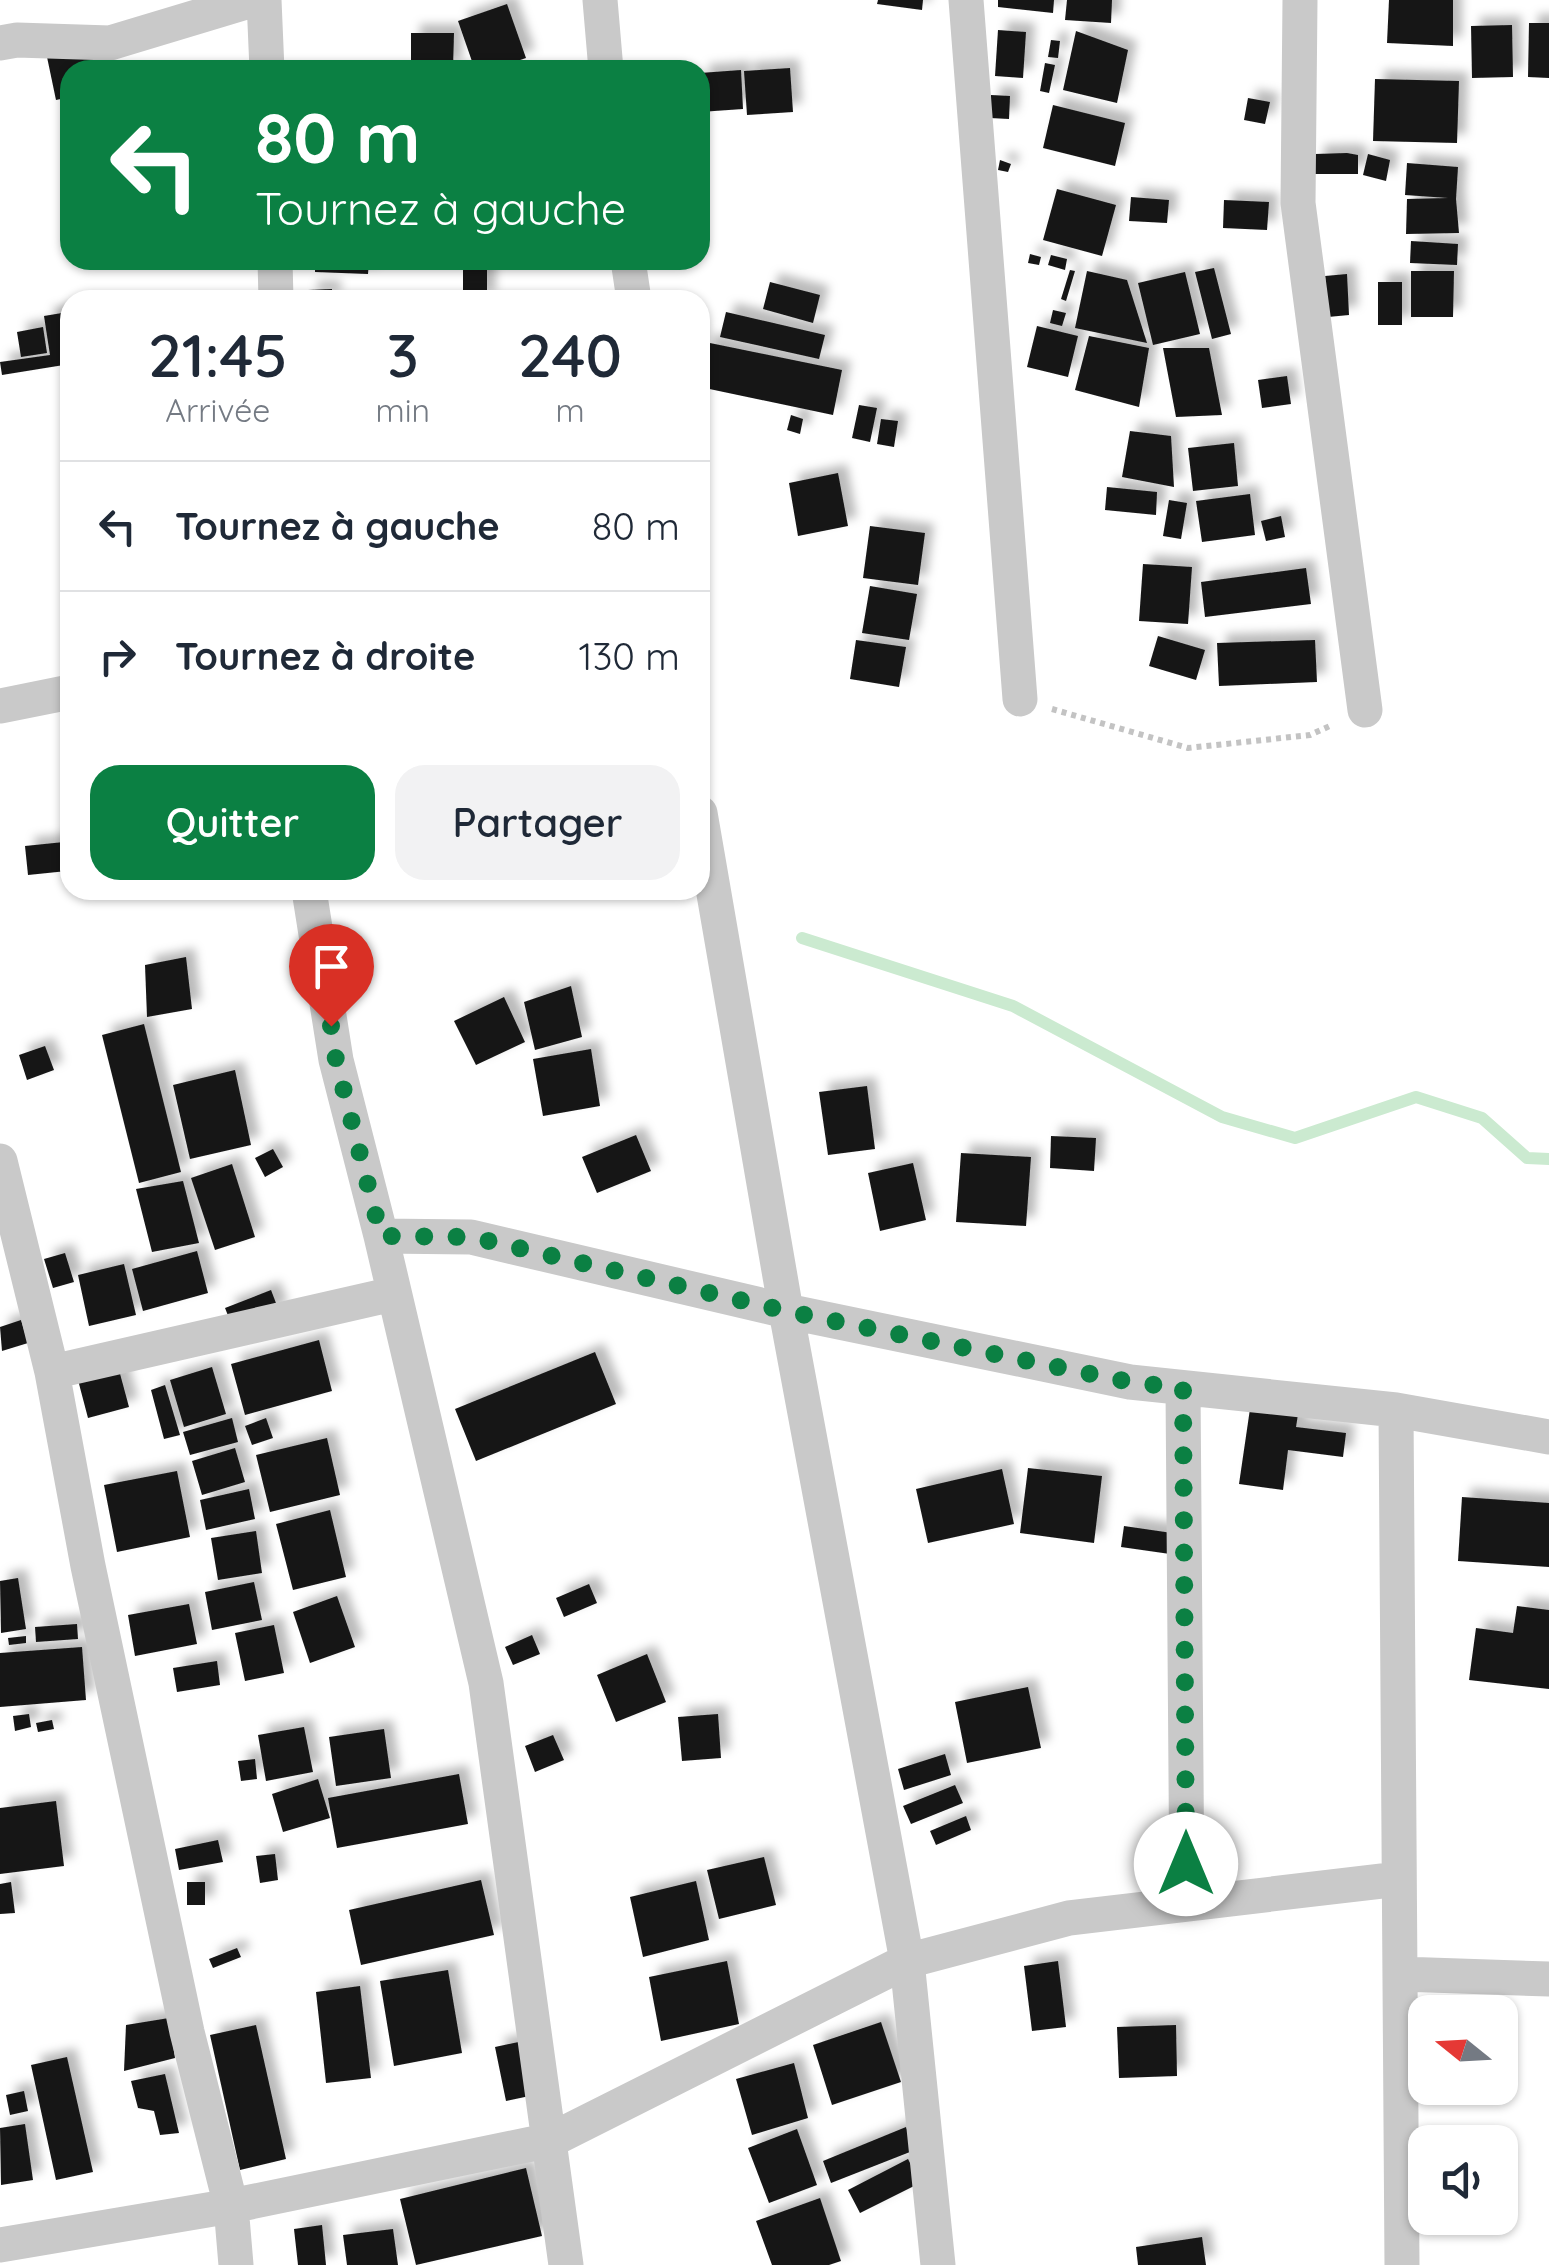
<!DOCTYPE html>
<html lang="fr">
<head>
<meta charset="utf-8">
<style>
  :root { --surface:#fff; --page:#f2f2f3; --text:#1f2937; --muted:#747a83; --line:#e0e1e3; --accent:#0b8043 }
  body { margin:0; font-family:Quicksand,sans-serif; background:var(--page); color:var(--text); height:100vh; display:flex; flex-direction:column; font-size:38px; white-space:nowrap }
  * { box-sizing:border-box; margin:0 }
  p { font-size:32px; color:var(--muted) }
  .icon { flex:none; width:55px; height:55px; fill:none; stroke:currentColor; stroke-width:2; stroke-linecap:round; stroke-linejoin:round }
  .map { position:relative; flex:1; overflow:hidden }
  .details { position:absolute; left:60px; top:290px; width:650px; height:610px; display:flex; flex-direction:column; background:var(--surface); border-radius:30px; box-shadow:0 2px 8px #0004 }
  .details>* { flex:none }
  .banner { position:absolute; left:60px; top:60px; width:650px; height:210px; border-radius:30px; box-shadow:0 2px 8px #0004; background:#0b8043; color:#fff; overflow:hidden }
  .needle { width:65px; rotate:288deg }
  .controls { position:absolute; left:1408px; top:1995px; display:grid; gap:20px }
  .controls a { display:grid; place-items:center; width:110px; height:110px; border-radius:20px; background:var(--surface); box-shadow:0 2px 8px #0004; font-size:50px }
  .pin { position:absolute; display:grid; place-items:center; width:85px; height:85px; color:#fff; margin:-102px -42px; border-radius:50% 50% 50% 0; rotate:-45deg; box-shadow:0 0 10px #0007 }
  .pin .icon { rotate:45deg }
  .me { position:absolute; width:110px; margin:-55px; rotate:0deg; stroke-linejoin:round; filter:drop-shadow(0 0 8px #0008) }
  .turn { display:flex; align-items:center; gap:35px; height:210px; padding:0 30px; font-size:45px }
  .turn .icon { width:130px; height:130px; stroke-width:2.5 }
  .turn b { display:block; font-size:70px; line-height:85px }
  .eta { display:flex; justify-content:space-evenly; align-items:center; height:170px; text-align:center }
  .eta b { font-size:60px; font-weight:600; line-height:70px }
  .cta { display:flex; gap:20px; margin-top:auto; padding:20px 30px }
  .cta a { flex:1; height:115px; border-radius:30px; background:var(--accent); color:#fff; font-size:40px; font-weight:600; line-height:115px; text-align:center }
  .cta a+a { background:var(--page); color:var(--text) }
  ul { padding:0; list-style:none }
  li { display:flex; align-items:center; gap:30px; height:130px; padding:0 30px; border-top:2px solid var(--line) }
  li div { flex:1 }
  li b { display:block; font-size:38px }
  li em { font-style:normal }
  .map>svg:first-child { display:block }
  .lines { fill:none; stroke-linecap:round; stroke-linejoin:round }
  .stream { stroke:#cbead0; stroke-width:12 }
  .building { fill:#161616; filter:url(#shadow) }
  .path { stroke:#c3c3c3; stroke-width:6; stroke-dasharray:5 5; stroke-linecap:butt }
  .minor { stroke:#c9c9c9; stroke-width:35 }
  .route { stroke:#0b8043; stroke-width:18; stroke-dasharray:0 32.4 }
</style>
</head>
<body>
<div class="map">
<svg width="1549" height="2265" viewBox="0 0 1549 2265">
  <defs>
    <filter id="shadow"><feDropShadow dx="9" dy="-9" stdDeviation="5" flood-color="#0004"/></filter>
  </defs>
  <rect width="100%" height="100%" fill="#fff"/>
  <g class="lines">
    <path class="stream" d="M802 938 1013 1006 1222 1117 1295 1138 1416 1097 1482 1118 1527 1158 1549 1159"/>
  </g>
  <path class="building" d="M878 0H923L922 10 877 4Z
    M998 0H1054L1053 13 998 7Z
    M1067 0H1112L1111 23 1065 20Z
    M1389 0H1453V46L1387 43Z
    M507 4 526 58 491 70H475L458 21Z
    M1529 23H1549V78L1528 77Z
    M1512 25 1513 77 1472 78 1471 26Z
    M998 30 1026 32 1023 78 995 76Z
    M1076 31 1128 50 1117 103 1063 90Z
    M411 33H454L453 69H411Z
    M1051 40 1060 41 1058 58 1048 57Z
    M98 46 103 70H70V97L56 100 47 57Z
    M1045 63 1055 65 1049 93 1040 91Z
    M790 68 793 112 747 115 744 71Z
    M741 70 743 109 700 112V73Z
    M1375 79 1459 81 1457 143 1373 141Z
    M991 95 1010 96 1009 119 990 118Z
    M1248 98 1270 102 1265 124 1244 120Z
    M1053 105 1125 123 1115 166 1043 148Z
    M1347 153 1358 155V174H1315V154Z
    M1368 154 1390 160 1386 181 1363 175Z
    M1000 160 1011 164 1008 172 998 170Z
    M1407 163 1458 167 1456 199 1459 233 1406 234 1407 199 1448 198 1405 195Z
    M1057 189 1116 205 1102 256 1043 240Z
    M1131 197 1169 200 1167 223 1129 221Z
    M1224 200 1269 202 1267 230 1223 228Z
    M1411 241 1458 244 1457 265 1410 263Z
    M1030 254 1041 257 1039 265 1028 263Z
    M1051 255 1067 259 1065 270 1048 265Z
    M315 260H369L368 274 315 272Z
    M463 260H487V300H463Z
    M1214 268 1231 334 1212 339 1195 272Z
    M1070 270 1075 271 1066 301 1061 299Z
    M1087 271 1127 280 1147 343 1075 328Z
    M1411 271H1454L1453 317H1411Z
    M1185 272 1200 334 1153 345 1138 283Z
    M1347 274 1349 315 1328 317 1325 276Z
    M770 282 820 295 813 323 763 309Z
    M1378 282H1402V325H1378Z
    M332 289V300H309L308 290Z
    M1053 310 1066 313 1062 326 1050 323Z
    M68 312 70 364 2 375 0 362 50 355 44 316Z
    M726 312 825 335 819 359 720 337Z
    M1037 326 1078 336 1068 377 1027 367Z
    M43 327 47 353 21 357 17 332Z
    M1089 336 1149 348 1139 407 1075 390Z
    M705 342 842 370 833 415 700 387Z
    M1163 348H1209L1222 415 1176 417Z
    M1287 376 1291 404 1262 408 1258 380Z
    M859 405 877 408 870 442 852 438Z
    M791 415 803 419 800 434 787 430Z
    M881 419 898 421 894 447 877 444Z
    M1130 431 1171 436 1174 487 1122 477Z
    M1234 443 1238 486 1193 491 1188 448Z
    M838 473 848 526 798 536 789 483Z
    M1107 487 1157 492 1156 515 1105 510Z
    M1250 494 1255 535 1202 542 1196 501Z
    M1169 500 1187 503 1181 539 1163 536Z
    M1281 516 1285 537 1266 541 1261 521Z
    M870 526 925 533 918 585 863 578Z
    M1143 564 1192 567 1188 624 1139 621Z
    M1306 568 1311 604 1205 617 1201 582Z
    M870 586 917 594 909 640 862 633Z
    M1158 636 1205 650 1196 680 1149 666Z
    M856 640 906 647 899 687 850 679Z
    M1315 640 1317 682 1219 686 1217 643Z
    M64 842 67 871 28 875 25 846Z
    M186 957 192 1009 147 1017 145 965Z
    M571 986 582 1037 535 1050 524 1002Z
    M504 997 525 1042 476 1065 454 1021Z
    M144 1024 181 1172 139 1183 102 1035Z
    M45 1046 54 1070 27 1080 19 1055Z
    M591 1049 600 1106 543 1116 533 1059Z
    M235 1070 251 1145 190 1159 173 1085Z
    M867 1086 875 1149 828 1155 819 1092Z
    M636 1135 651 1171 597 1193 582 1157Z
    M1051 1136 1096 1138 1094 1171 1050 1168Z
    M273 1149 283 1167 265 1177 255 1158Z
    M961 1153 1031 1157 1026 1226 956 1222Z
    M913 1163 926 1220 880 1231 868 1173Z
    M232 1164 255 1237 215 1250 191 1178Z
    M183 1181 199 1243 152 1252 136 1189Z
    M197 1251 208 1293 143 1311 132 1269Z
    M65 1253 74 1282 53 1288 44 1259Z
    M124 1264 136 1315 89 1326 78 1275Z
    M271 1290 279 1311 233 1328 225 1308Z
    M21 1320 28 1343 2 1351 0 1327Z
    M319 1340 332 1391 245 1415 231 1364Z
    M595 1352 616 1404 476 1461 455 1409Z
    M212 1367 226 1414 184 1427 170 1380Z
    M119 1370 129 1407 88 1418 78 1380Z
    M165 1385 180 1435 164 1439 151 1390Z
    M1251 1402 1299 1408 1296 1427 1346 1433 1343 1457 1288 1450 1283 1490 1239 1484Z
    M232 1418 238 1442 190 1455 183 1432Z
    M266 1418 273 1438 252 1445 245 1426Z
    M327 1438 340 1495 270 1512 256 1455Z
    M235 1448 245 1482 202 1495 192 1461Z
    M1028 1468 1102 1476 1094 1543 1020 1533Z
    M1002 1469 1014 1524 928 1543 916 1489Z
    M177 1471 190 1537 117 1552 104 1485Z
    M249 1489 255 1519 206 1530 200 1500Z
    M1462 1497 1549 1503V1567L1458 1561Z
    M330 1510 346 1577 293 1590 276 1524Z
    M1124 1526 1172 1533 1170 1554 1121 1547Z
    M256 1531 262 1573 218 1580 211 1538Z
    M18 1578 26 1629 1 1633 0 1581Z
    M254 1582 262 1620 212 1630 205 1592Z
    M589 1584 597 1603 564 1617 556 1598Z
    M337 1596 355 1647 310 1663 293 1612Z
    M189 1604 197 1644 135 1656 128 1615Z
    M1517 1606 1549 1610V1689L1469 1680 1476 1628 1513 1633Z
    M77 1624 78 1639 36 1642 35 1627Z
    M274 1625 284 1673 245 1681 235 1633Z
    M532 1635 540 1654 513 1665 505 1647Z
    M26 1636V1643L9 1645 8 1638Z
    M82 1647 86 1700 0 1707V1653Z
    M647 1654 666 1702 616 1722 597 1675Z
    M217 1661 220 1685 177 1692 173 1668Z
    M1028 1687 1041 1748 967 1763 955 1702Z
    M29 1714 31 1727 15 1731 13 1716Z
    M718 1714 721 1758 682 1761 678 1717Z
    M52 1720 54 1729 38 1732 36 1723Z
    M304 1727 313 1772 266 1781 258 1735Z
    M384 1729 391 1778 336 1786 329 1737Z
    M553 1735 564 1760 535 1772 525 1746Z
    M945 1754 951 1775 904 1790 898 1769Z
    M255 1759 257 1779 241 1781 238 1761Z
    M459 1774 468 1824 337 1848 328 1798Z
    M318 1779 330 1818 283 1832 272 1794Z
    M955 1785 963 1803 911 1824 903 1806Z
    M56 1801 64 1866 0 1874V1808Z
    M966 1816 971 1830 936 1845 930 1831Z
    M218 1840 223 1862 179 1870 175 1849Z
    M275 1854 278 1880 260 1883 256 1856Z
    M764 1857 776 1905 719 1919 707 1870Z
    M481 1880 494 1935 361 1965 349 1910Z
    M696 1881 709 1940 643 1957 630 1897Z
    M11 1882 15 1913 0 1914V1884Z
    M187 1882H205V1905H187Z
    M237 1948 241 1957 213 1968 209 1959Z
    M727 1961 739 2024 661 2041 649 1977Z
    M1058 1961 1066 2027 1032 2031 1024 1966Z
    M448 1970 462 2053 394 2066 380 1981Z
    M360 1986 371 2078 326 2083 316 1992Z
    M169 2018 175 2058 124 2071 126 2025Z
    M881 2022 901 2082 832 2105 813 2045Z
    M256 2025 286 2159 240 2170 210 2035Z
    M1176 2025 1177 2076 1119 2078 1117 2027Z
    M528 2040 539 2094 506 2101 495 2047Z
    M67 2057 93 2172 56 2180 31 2065Z
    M794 2063 808 2118 752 2135 736 2079Z
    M165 2074 179 2133 160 2135 154 2111 138 2108 131 2081Z
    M24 2091 28 2111 10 2115 6 2095Z
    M25 2124 33 2180 1 2185 0 2128Z
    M906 2127 915 2150 831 2183 823 2161Z
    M797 2129 817 2185 769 2203 748 2148Z
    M908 2159 920 2183 860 2213 848 2190Z
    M526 2168 542 2236 416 2265 400 2199Z
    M820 2198 841 2261 829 2265H772L756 2221Z
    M322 2225 326 2265H298L294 2229Z
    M393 2229 398 2265H347L343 2235Z
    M1202 2237 1206 2265H1138L1136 2247Z"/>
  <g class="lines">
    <path class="path" d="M1052 709 1188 748 1310 735 1332 725"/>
    <path class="minor" d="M264 0 267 70
      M600 0 606 70
      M966 0 1020 699
      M1300 0 1298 203 1365 710
      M0 43 17 40 110 43 253 0
      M275 260 276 300
      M628 260 634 300
      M0 706 70 692
      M700 813 786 1311 907 1961 938 2265
      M309 890 336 1060 381 1236 486 1683 566 2265
      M0 1161 52 1372 88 1566 187 2032 231 2206 236 2265
      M381 1236 471 1237 786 1311 1130 1382 1396 1410 1549 1437
      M52 1372 393 1294
      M1183 1388 1187 1904
      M1396 1410 1402 2265
      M1400 1974 1549 1979
      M0 2245 231 2206 551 2140 907 1961 1069 1918 1399 1879"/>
  </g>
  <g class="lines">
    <path class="route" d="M331 1026 336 1060 381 1236 472 1237 786 1311 1130 1382 1183 1388 1186 1864"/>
  </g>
</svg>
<div class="controls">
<a><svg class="needle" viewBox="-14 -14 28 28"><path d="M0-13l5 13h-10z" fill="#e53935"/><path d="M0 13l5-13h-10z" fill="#747a83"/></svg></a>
<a><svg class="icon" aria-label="sound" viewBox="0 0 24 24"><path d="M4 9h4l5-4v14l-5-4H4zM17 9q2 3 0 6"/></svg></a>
</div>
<div class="pin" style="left:331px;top:1026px;background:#d93025"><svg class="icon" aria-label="arrive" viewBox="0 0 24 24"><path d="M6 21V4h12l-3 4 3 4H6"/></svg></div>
<svg class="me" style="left:1186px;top:1864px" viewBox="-20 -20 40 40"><circle r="19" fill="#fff"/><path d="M0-13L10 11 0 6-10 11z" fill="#0b8043"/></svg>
<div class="banner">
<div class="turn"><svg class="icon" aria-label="left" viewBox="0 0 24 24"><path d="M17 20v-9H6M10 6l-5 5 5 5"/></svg><div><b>80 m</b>Tournez à gauche</div></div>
</div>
<section class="details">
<div class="eta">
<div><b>21:45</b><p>Arrivée</p></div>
<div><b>3</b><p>min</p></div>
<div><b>240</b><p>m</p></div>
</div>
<ul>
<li><svg class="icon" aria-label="left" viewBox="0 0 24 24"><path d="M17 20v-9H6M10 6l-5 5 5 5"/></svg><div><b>Tournez à gauche</b></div><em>80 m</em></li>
<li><svg class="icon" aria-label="right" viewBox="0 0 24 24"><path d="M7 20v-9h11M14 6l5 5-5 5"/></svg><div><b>Tournez à droite</b></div><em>130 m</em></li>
</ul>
<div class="cta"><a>Quitter</a><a>Partager</a></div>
</section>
</div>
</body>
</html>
